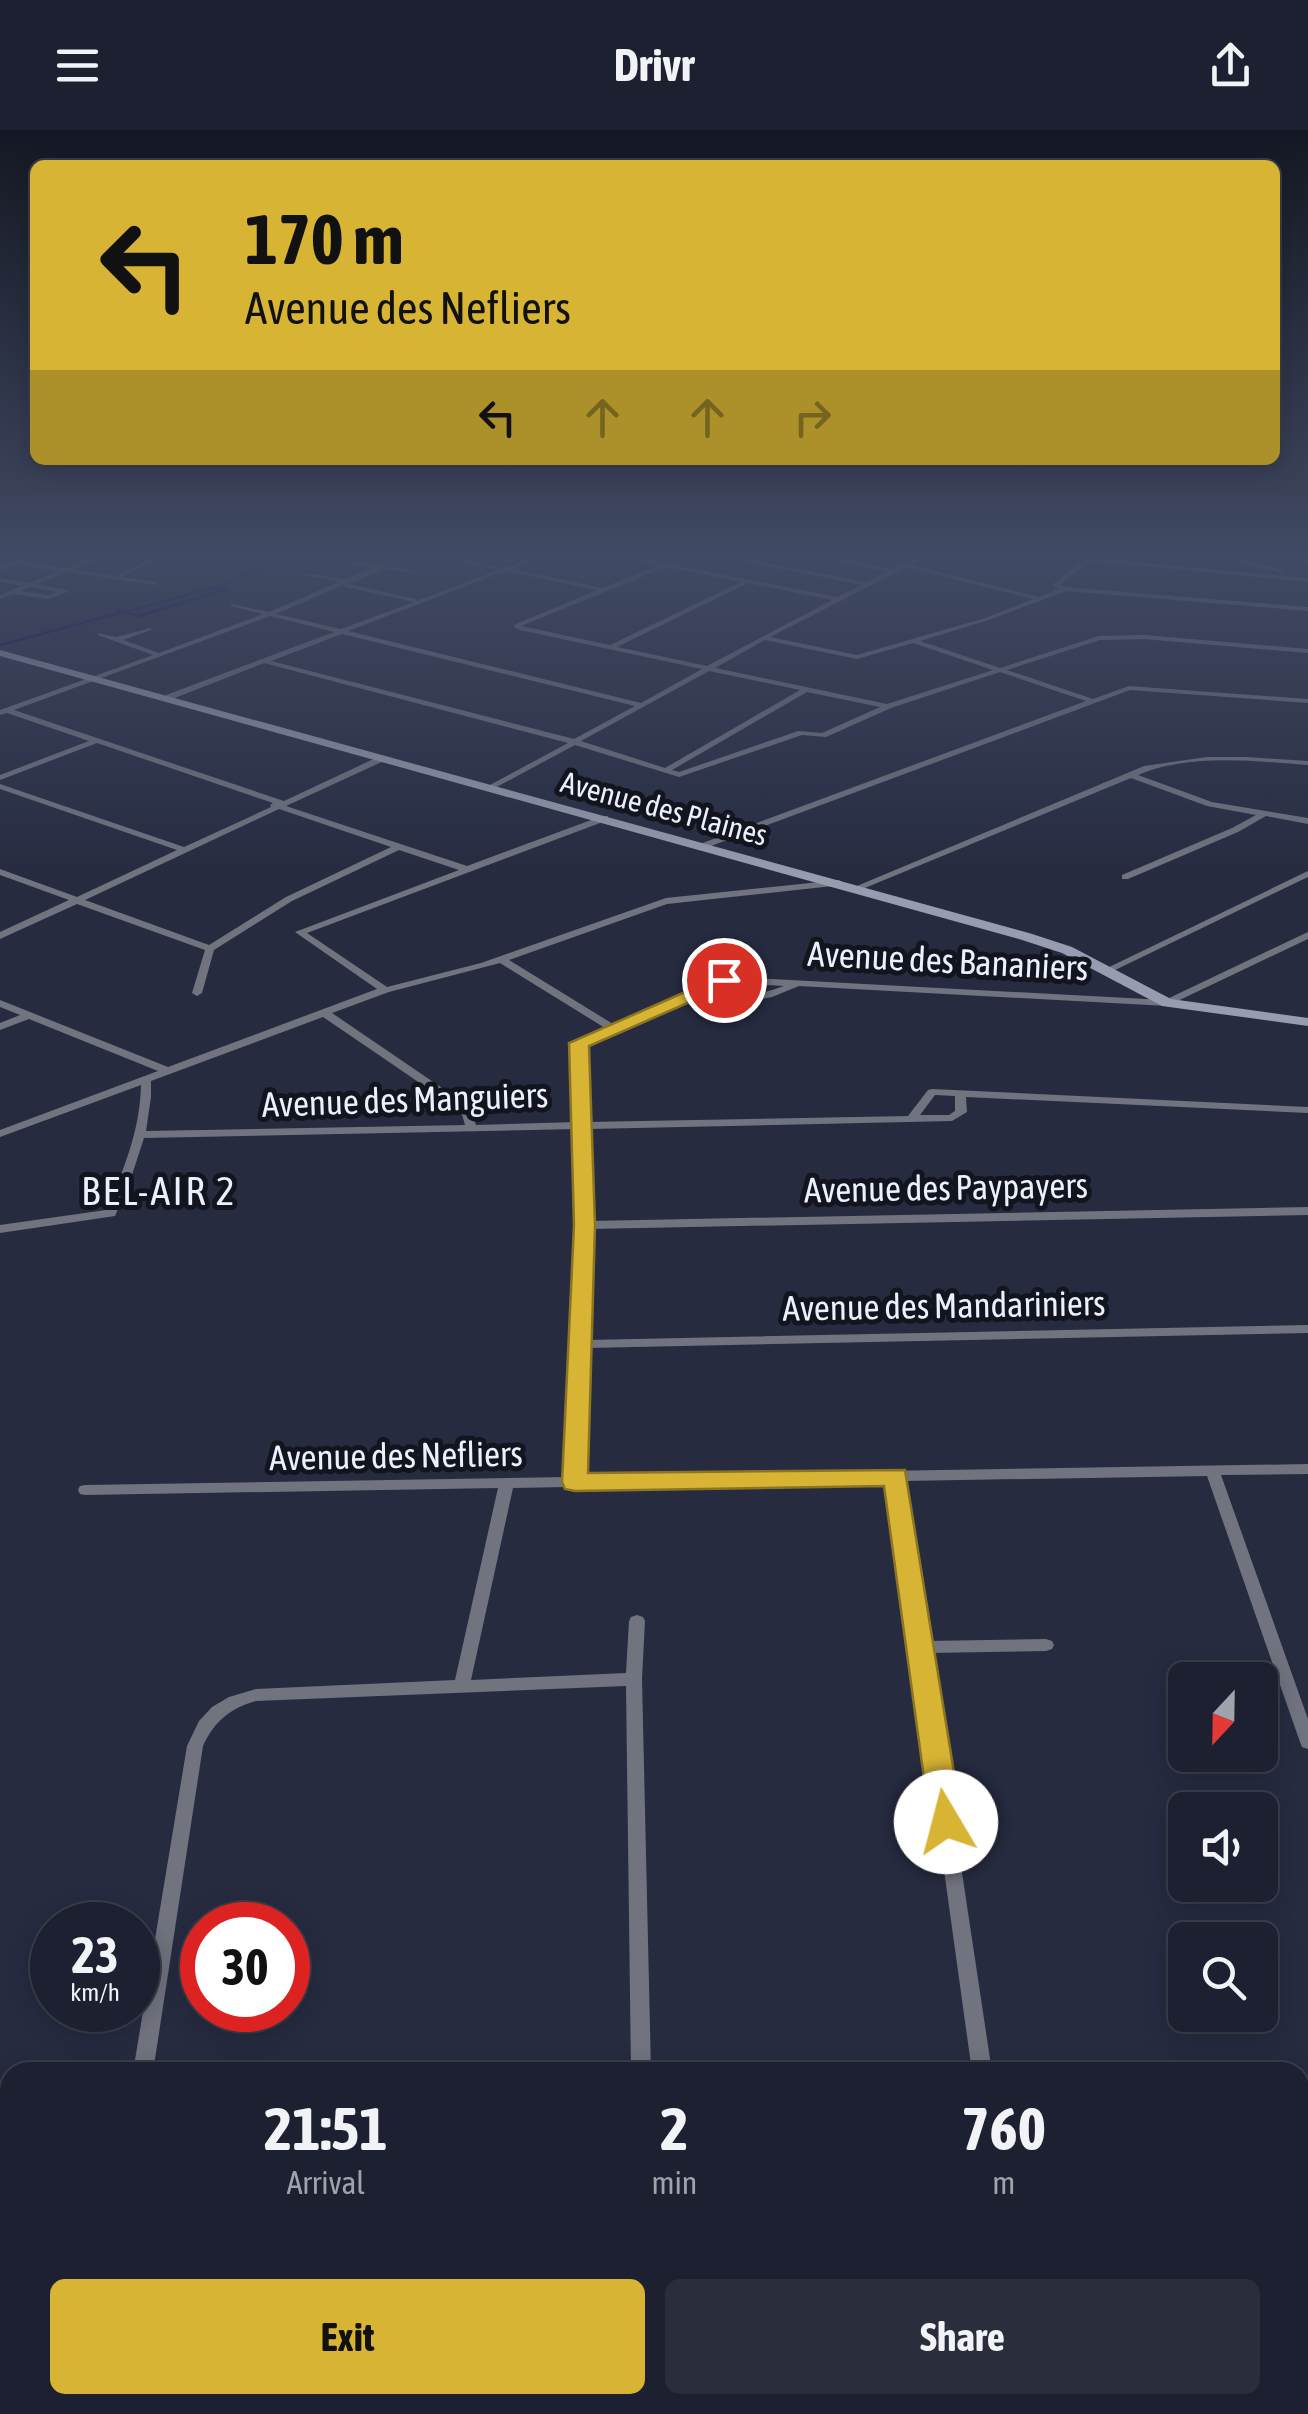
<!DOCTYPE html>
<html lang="en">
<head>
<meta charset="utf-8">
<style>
  :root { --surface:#1c2030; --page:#292d3c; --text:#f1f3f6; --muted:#a0a3ab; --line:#3a3e4c; --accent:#d8b434 }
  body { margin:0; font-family:"Asap Condensed",sans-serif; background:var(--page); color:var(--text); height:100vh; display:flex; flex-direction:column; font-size:38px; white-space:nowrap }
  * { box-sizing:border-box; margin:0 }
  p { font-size:32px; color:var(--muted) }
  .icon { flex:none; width:55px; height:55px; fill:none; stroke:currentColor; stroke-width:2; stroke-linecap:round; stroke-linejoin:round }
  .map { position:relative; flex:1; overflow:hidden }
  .sheet { position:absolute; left:0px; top:1932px; width:1310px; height:352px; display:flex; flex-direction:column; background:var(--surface); border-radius:30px 30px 0 0; box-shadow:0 5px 25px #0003,0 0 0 2px var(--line) }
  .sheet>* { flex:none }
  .banner { position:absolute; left:30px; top:30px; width:1250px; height:305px; border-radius:15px; box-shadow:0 5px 25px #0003,0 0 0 2px var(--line); background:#d8b434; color:#111; overflow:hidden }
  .needle { width:65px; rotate:202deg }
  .tools { position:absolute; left:1168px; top:1532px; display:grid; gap:20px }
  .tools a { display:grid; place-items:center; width:110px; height:110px; border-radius:15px; background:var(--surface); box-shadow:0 5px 25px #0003,0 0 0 2px var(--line); font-size:50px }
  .speed { position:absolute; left:30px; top:1772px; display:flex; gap:20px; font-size:50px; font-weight:700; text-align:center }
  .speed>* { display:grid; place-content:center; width:130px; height:130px; border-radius:50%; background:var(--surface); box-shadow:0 5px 25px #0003,0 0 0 2px var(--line); line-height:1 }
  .speed small { font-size:25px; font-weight:400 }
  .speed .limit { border:15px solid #d22; background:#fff; color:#111 }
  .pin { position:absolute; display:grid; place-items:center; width:85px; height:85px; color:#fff; margin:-42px; border:5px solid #fff; border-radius:50%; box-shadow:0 2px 10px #0007 }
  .me { position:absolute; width:110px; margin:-55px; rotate:352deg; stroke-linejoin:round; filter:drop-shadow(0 0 8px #0008) }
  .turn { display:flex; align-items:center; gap:35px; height:210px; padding:0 50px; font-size:45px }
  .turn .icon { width:130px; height:130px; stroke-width:2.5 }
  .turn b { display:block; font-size:70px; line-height:85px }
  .lanes { display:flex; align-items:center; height:95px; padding:0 50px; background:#0003; justify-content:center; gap:50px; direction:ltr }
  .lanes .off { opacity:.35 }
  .eta { display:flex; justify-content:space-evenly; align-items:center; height:170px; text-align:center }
  .eta b { font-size:60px; font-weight:700; line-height:70px }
  .button { display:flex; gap:20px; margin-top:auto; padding:20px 50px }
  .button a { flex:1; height:115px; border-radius:15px; background:var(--accent); color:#111; font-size:40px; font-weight:700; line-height:115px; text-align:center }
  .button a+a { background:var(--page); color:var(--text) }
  header { display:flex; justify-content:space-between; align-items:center; height:130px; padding:0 50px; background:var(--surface); font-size:45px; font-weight:700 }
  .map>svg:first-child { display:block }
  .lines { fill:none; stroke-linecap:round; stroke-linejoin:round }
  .stream { stroke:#0d0a4f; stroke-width:2.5 }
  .canal { fill:#0d0a4f; fill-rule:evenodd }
  .street { fill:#71747f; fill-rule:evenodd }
  .secondary { fill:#979dae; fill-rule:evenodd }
  .route { fill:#d8b434; stroke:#8c7522; stroke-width:2.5 }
  .labels { text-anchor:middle; stroke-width:10; stroke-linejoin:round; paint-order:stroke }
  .far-street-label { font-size:30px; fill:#ecf0fe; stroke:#12141e }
  .street-label { font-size:35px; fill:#ecf0fe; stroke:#12141e }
  .quarter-label { font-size:40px; letter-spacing:2.5px; fill:#ecf0fe; stroke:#12141e }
</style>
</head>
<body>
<header><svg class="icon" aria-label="menu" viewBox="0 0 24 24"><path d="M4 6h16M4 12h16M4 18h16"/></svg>Drivr<svg class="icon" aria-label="share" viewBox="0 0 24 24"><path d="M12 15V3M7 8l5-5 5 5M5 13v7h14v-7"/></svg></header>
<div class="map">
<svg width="1308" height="2284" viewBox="0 0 1308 2284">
  <rect width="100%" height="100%" fill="#262b40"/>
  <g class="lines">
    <path class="stream" d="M0 515 217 457 294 425"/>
    <path class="canal" d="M214 456 231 460 138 488 114 481 118 479 138 484 216 461 210 458Z"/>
    <path class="street" d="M28 425H36L22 431 66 438 99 425H107L74 439 120 447 119 444 159 425H166L121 447 155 452 157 455 67 442 37 454 67 460V462L49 469 13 464 0 469V465L22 456 0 452V448L29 453 59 441 16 434 0 440V436ZM30 457 57 462 48 465 20 461Z
      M402 425H410L388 436 414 441V443L384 439 349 454 416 469 417 471 498 440 432 425C454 425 489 439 506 437 520 435 531 425 546 425L512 439 602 458 659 435 613 425H624L837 467 861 455 738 430 741 428 867 452 888 442 810 425H821L893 439 922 425H929L912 435 1039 467 1059 459 1052 455 1090 425H1097L1094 428 1308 448V452L1090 431 1060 455 1066 457 1308 477V481L1066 461 989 490 920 511 1000 538 1099 506 1144 505 1308 519V523L1144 509 1100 510 1007 540 1093 569 1129 556 1308 569V573L1130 560 703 719 699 716 700 714 1086 571 1000 542 891 578 826 607 802 605 679 647 575 615 491 660H488V656L568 613 264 533 172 569H166V565L334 502 270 486 14 580 284 671 380 626H386V630L286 676 467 736 602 686H608V690L307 803 387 857 481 833 666 768 839 750 844 753 842 755 667 774 509 830 613 894 675 868 732 847 1165 870 1308 802V809L1167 876 799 856 772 867 738 874 708 875 683 873 586 913 588 992 908 986 928 960 932 959 1308 977V983L966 967 967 982 952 991 589 999 591 1091 1308 1077V1085L591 1099 587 1210 1308 1195V1203L587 1218 582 1346 1308 1334V1344L1221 1345 1308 1589V1619L1302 1617 1300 1612 1207 1346 904 1351 928 1511 1046 1509 1052 1511 1054 1515 1052 1519 1046 1521 929 1523 992 1942H972L890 1351 513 1358 471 1550 626 1543 629 1491 631 1487 637 1485 643 1487 645 1491 642 1549 651 1942H631L626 1556 256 1571C230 1578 214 1592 203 1616L153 1942H133L187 1616 199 1591 212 1577 229 1567 256 1559 455 1550 498 1358 85 1365 80 1364 78 1360 80 1356 85 1355 568 1347 579 1095 577 999 144 1008 130 1051 115 1086 0 1103V1095L106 1080C124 1040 140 1000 141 955L0 1007V1000L158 941 29 889 0 900V893L20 885 0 877V870L168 937 377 859 295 802 459 740 399 720 292 771 214 820 202 863 197 866 192 863 205 820 77 774 0 809V802L69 770 0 745V739L77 767 177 720 0 659V654L184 717 271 677 270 675 273 673 97 613 0 650V645L89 611 7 583 0 585V580L153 525 98 505V503L116 507 151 498V500L123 510 159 523 263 484 231 476V474L269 482 339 452 305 445V443L345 449 371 438 347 433V431L377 435ZM666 437 741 452 610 515 521 496ZM907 437 1033 469 985 488 857 525 770 507ZM505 441 597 460 514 495V497L520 500 702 539 641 573 348 501ZM748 453 832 470 707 536 617 517ZM343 455 346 457 414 472 341 499 276 484ZM342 504 635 576 574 609 271 531ZM765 510 857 529 913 513 993 540 887 574 715 538ZM709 541 800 560 665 638 581 611ZM807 562 880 577 822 603 798 601 679 642 672 640ZM279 679 391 717 286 767 209 815 85 770ZM500 833 605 898 576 911 577 992 476 995 470 977 332 883 389 862ZM733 853 784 856C755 867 725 870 694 869ZM323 887 461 981 465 995 146 1001 151 967V951ZM935 965 955 966V981L949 985H920Z
      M1214 425H1224L1285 441 1282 443Z
      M1280 425H1290L1308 429V433Z
      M1207 627H1247L1308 631V635C1254 631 1190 623 1138 645L1212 672 1308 688V694L1266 686 1238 702 1128 749H1122V745L1232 698 1256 685 1207 676 1131 648 860 760 852 758 1144 636Z
      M1308 741V747L1111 842H1105L1103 840Z
      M0 1987H10V2007H0Z
      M10 2270V2275H94V2277L91 2284H0V2271Z
      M621 2275H643V2284H621Z
      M1015 2275H1037L1038 2284H1016Z"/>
    <path class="secondary" d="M0 520 1029 803 1072 817 1171 869 1308 888V896L1162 876 1062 823 1019 809 0 526Z"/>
  </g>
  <linearGradient id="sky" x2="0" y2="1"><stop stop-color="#151823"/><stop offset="0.57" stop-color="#414a64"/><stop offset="1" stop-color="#414a64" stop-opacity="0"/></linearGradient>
  <rect width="1308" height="745" fill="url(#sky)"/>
  <path class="route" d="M724 845 733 850 731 854 589 916 595 1095 588 1343 905 1340 962 1692 957 1701 946 1705 935 1701 930 1692 884 1356 575 1361 565 1359 562 1352 574 1095 569 913Z"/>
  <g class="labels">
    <g class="far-street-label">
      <text transform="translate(664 679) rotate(15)" y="10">Avenue des Plaines</text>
    </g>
    <g class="street-label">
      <text transform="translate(948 831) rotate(3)" y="12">Avenue des Bananiers</text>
      <text transform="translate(405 970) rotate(-2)" y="12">Avenue des Manguiers</text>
      <text transform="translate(946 1058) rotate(-1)" y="12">Avenue des Paypayers</text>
      <text transform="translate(944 1176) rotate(-1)" y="12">Avenue des Mandariniers</text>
      <text transform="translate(396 1326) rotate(-1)" y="12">Avenue des Nefliers</text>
    </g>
    <g class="quarter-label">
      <text x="159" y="1075">BEL-AIR 2</text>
    </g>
  </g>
</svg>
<div class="tools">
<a><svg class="needle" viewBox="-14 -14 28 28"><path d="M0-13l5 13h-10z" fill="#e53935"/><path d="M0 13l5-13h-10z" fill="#a0a3ab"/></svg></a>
<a><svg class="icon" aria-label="sound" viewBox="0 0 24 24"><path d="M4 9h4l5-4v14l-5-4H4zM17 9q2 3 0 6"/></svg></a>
<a><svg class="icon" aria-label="search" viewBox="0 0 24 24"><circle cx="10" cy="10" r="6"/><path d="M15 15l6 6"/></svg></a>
</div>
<div class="speed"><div>23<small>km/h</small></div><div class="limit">30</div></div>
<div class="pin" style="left:724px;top:850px;background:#d93025"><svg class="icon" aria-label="arrive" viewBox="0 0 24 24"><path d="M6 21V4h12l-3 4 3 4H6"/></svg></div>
<svg class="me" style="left:946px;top:1692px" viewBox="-20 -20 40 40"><circle r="19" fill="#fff"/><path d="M0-13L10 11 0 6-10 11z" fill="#d8b434"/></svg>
<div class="banner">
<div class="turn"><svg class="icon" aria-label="left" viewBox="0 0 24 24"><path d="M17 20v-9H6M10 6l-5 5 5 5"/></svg><div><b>170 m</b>Avenue des Nefliers</div></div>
<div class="lanes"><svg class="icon" aria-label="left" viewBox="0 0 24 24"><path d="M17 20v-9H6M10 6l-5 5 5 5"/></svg><svg class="icon off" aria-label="ahead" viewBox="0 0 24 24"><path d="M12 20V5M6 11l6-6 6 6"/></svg><svg class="icon off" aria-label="ahead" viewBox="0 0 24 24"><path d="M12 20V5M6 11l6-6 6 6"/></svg><svg class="icon off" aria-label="right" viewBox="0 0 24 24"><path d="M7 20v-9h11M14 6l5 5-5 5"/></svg></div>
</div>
<section class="sheet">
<div class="eta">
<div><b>21:51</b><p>Arrival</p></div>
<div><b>2</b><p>min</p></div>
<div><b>760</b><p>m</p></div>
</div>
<div class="button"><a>Exit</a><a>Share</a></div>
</section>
</div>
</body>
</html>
